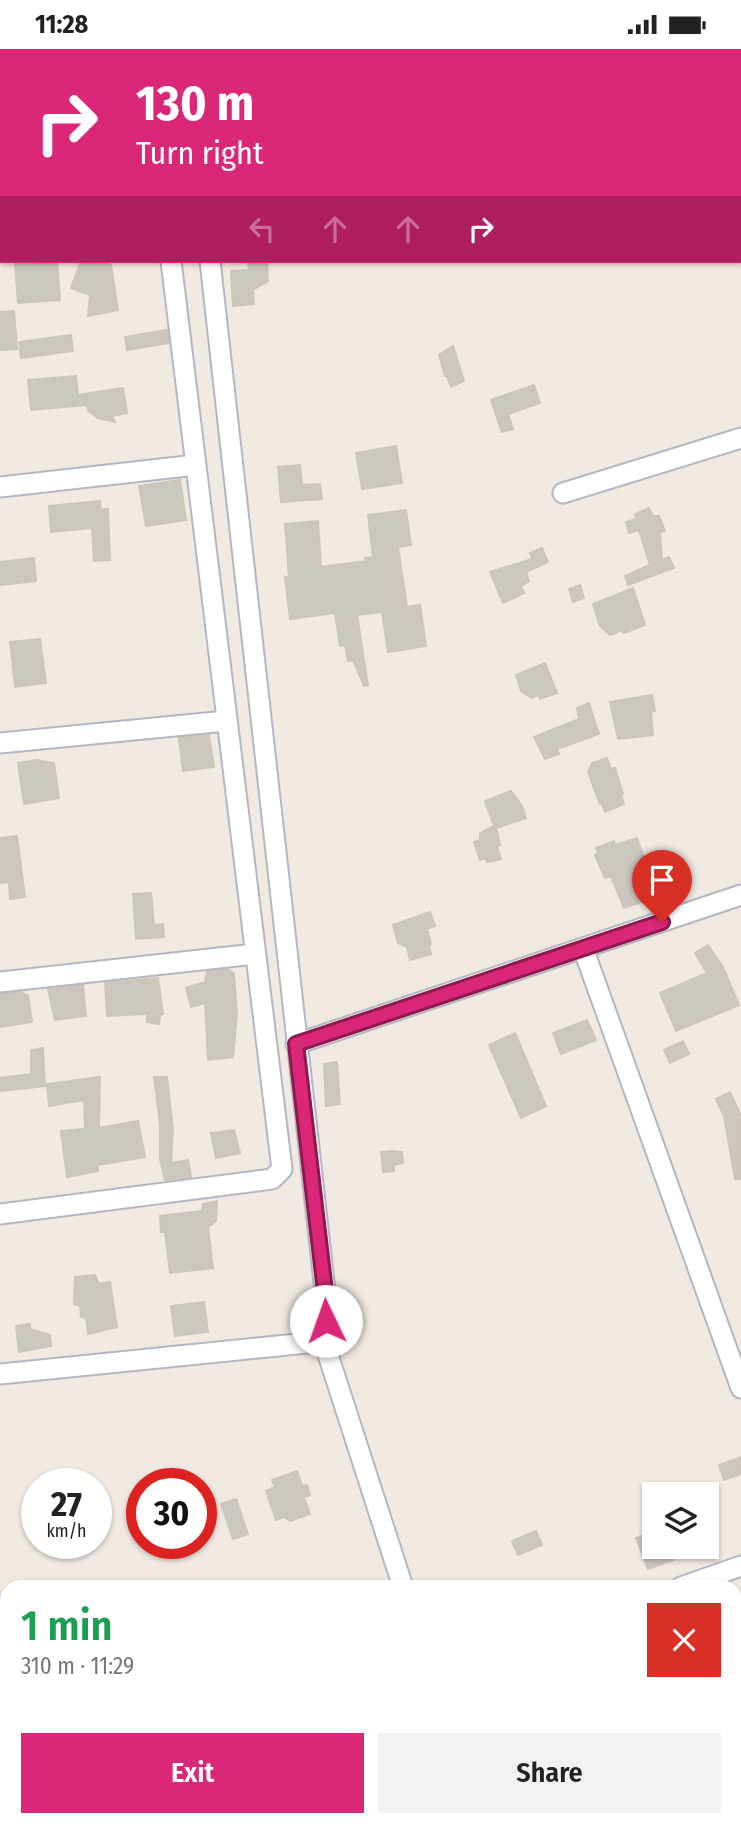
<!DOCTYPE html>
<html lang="en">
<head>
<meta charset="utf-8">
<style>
  :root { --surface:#fff; --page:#f2f2f2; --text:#222; --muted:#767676; --accent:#db2777 }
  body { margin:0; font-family:"Fira Sans Condensed",sans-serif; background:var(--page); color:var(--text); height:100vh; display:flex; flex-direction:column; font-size:26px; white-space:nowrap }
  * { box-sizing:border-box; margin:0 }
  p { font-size:23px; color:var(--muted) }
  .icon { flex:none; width:38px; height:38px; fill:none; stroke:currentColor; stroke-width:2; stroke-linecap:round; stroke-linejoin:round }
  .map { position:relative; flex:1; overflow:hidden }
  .sheet { position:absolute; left:0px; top:1531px; width:742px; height:247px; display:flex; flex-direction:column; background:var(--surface); border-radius:21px 21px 0 0; box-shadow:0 2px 5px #0004 }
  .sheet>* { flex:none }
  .top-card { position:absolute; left:0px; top:0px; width:742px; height:214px; box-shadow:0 2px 5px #0004; background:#db2777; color:#fff; overflow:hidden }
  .controls { position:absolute; left:642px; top:1433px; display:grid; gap:14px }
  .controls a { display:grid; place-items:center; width:77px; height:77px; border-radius:0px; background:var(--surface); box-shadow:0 2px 5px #0004; font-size:35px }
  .speed { position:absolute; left:21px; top:1419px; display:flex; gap:14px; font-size:35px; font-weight:700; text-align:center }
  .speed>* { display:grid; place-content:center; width:91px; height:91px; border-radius:50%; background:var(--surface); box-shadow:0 2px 5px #0004; line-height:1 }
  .speed small { font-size:18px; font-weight:400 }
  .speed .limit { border:10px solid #d22; background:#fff; color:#111 }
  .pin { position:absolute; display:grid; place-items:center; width:60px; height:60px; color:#fff; margin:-72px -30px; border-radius:50% 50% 50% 0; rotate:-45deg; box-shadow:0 0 7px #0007 }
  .pin .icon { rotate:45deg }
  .me { position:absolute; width:77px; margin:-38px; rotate:357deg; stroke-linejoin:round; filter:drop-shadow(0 0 5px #0008) }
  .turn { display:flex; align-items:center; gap:24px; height:147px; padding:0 21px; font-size:32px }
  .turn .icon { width:91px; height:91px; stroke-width:2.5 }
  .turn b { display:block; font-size:49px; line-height:60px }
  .lanes { display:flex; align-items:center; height:66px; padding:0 21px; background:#0003; justify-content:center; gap:35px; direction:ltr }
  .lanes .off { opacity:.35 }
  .round { display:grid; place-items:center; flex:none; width:74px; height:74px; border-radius:0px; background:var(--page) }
  .headline { display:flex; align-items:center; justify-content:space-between; height:119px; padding:0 21px }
  h1 { font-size:42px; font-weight:600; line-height:52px; color:#1e9e55 }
  .cta { display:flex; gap:14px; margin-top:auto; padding:14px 21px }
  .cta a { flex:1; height:80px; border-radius:0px; background:var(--accent); color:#fff; font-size:28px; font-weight:600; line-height:80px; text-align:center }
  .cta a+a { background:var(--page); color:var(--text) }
  .status { display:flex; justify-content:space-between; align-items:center; height:49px; padding:0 35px; background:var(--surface); direction:ltr }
  .status svg { height:19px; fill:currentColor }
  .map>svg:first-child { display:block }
  .building { fill:#cbc7bf; stroke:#cbc5ba; stroke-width:2 }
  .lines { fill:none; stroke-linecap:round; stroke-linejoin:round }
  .minor-casing { stroke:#b4b7c1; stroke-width:23 }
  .minor { stroke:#fff; stroke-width:19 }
  .route-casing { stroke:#8e194d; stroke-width:18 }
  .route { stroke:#db2777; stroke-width:12 }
</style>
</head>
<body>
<div class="status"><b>11:28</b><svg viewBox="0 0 49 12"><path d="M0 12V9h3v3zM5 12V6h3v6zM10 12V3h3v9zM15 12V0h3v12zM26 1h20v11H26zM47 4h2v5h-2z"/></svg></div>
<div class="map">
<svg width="741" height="1777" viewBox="0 0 741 1777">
  <rect width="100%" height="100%" fill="#efe9e1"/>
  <path class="building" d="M57 212 60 251 18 254 15 215Z
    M81 212H101L111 216 118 261 88 267 90 246 71 239Z
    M248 212H267L268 232 253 241 254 255 233 257 231 222 249 221Z
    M14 262 17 300 0 301V263Z
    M167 281 169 294 127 301 125 288Z
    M71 286 73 302 21 309 19 293Z
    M453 297 464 332 451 338 447 327H445L439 306Z
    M76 327 78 346 123 339 127 364 112 367 115 373 98 369 88 362 87 356 31 361 28 331Z
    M534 336 540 354 508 365 513 380 502 383 491 351Z
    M396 397 402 434 362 440 356 404Z
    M300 416 302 436 320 435 322 450 281 453 278 418Z
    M180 431 186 471 146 477 139 437Z
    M100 452 101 461 108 460 110 511 94 512 92 479 51 483 49 457Z
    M649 459 653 467H659L665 482 660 483 662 511 669 508 674 519 628 536 625 527 650 516 639 481 629 484 626 473 636 470 635 465Z
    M406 461 411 496 398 498 407 558 420 556 426 597 388 603 382 563 357 566 368 636 364 637 353 611 348 612 345 596 340 597 335 564 290 570 285 528H289L285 475 318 472 321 518 366 512 365 509 373 508 368 466Z
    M542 499 548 513 526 523 529 532 521 537 524 544 503 554 490 523 532 510 530 504Z
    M34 509 36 532 0 536V513Z
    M580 536 584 549 573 553 569 540Z
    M633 539 645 576 624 584 622 581 610 586 600 577 593 555Z
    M40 590 46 634 15 638 10 593Z
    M545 614 557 644 540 650 539 646 531 649 521 642 516 626Z
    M652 646 655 662 651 663 653 686 618 690 610 653Z
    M589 654 599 685 557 700 559 705 545 710 534 688 579 670 577 659Z
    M209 686 214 718 183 722 179 689Z
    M607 709 611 720 615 719 623 745 621 746 624 755 605 763 602 754 600 755 588 723 592 714Z
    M37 711 54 714 59 749 24 755 18 714Z
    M511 742 522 757 526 769 496 779 500 796 497 798 501 810 487 813 485 809 480 811 474 793 480 791V784L494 777 485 752Z
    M17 787 25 848 10 850 9 833 0 834V789Z
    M637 789 658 850 646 854 644 852 624 859 611 827 605 829 595 806 598 804 596 799 614 792 615 796Z
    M151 844 154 876 163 875 164 888 136 890 133 845Z
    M430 863 435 877 427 880 431 895 429 897 431 905 410 911 407 898 398 894 393 876Z
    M708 896 723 918 739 956 676 982 660 944 707 924 695 904Z
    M228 920 234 925 237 965 233 1008 208 1011 205 954 191 958 186 939 205 933 207 923Z
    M158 929 163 965 160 966 159 975 147 973V965L107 967 105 934Z
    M83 936 86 967 55 971 48 940Z
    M20 943 28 947 32 973 0 978V945Z
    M587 971 596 991 561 1005 553 984Z
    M515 984 546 1057 521 1069 489 996Z
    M683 992 689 1005 670 1014 664 1001Z
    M43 999 45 1037 0 1042V1029L31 1025V1001Z
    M337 1013 340 1055 326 1057 324 1015Z
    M100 1028 99 1079 138 1072 145 1108 98 1116V1122L67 1128 61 1082 85 1080 84 1051 49 1057 47 1035Z
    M154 1028H167L173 1081 171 1114 188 1111 191 1128 165 1131 160 1110V1075Z
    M730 1043 741 1067V1130H735L724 1067 716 1050Z
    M234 1081 240 1104 216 1109 211 1084Z
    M393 1102 402 1103 403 1114 394 1116V1122L383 1123 381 1103Z
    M217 1152 216 1172 208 1178 213 1219 170 1224 165 1183H161L160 1167 202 1162 203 1155Z
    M95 1226 99 1235 110 1233 117 1278 88 1285 86 1269 81 1268 80 1257 74 1255 75 1228Z
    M204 1253 208 1283 175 1287 171 1257Z
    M30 1275V1280L50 1286 51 1297 19 1303 16 1277Z
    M741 1408V1425L724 1431 719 1416Z
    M297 1422 302 1437 307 1436 310 1446 304 1448 310 1465 290 1472 284 1468 276 1471 266 1442 275 1438 272 1431Z
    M236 1450 248 1485 233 1490 221 1455Z
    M536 1482 542 1496 518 1506 512 1492Z
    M654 1482V1498H668L673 1511 648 1520 636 1489Z"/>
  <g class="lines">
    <defs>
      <path id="minor" d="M149 0 150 2
        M185 0V2
        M740 11H741
        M0 180H2
        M0 202H2
        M0 438 196 416
        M563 444 741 389
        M0 694 226 672
        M583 899 741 1339
        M0 933 255 905
        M296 995 741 846
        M0 1165 272 1130 282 1120 171 212
        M321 1284 403 1538
        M0 1325 307 1294C326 1285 326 1270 326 1251L210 212
        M681 1538 741 1517
        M0 1763 7 1761
        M420 1771 422 1777"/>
    </defs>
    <use href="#minor" class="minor-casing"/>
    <use href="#minor" class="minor"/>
  </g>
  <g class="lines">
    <defs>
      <path id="route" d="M326 1272V1251L296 995 662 873"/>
    </defs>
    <use href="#route" class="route-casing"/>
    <use href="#route" class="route"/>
  </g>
</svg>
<div class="controls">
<a><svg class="icon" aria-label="layers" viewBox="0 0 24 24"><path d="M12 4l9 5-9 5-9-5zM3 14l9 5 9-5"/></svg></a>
</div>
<div class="speed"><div>27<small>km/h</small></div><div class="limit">30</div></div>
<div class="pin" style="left:662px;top:873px;background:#d93025"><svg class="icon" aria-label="arrive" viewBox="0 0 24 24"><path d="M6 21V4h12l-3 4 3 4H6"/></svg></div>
<svg class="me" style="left:326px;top:1272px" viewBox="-20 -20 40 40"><circle r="19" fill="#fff"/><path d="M0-13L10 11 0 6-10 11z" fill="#db2777"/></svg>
<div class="top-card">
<div class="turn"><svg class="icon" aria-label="right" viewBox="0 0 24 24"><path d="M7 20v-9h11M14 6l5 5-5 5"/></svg><div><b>130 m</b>Turn right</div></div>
<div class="lanes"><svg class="icon off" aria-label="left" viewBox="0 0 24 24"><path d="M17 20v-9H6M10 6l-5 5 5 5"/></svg><svg class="icon off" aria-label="ahead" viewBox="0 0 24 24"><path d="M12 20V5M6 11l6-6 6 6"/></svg><svg class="icon off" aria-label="ahead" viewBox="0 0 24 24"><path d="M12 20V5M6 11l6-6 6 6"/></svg><svg class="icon" aria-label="right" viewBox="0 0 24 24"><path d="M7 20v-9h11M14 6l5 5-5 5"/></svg></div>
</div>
<section class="sheet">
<div class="headline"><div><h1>1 min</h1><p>310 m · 11:29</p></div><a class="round" style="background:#d93025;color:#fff"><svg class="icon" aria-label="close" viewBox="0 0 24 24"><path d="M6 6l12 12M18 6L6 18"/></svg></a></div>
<div class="cta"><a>Exit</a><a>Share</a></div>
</section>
</div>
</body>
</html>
